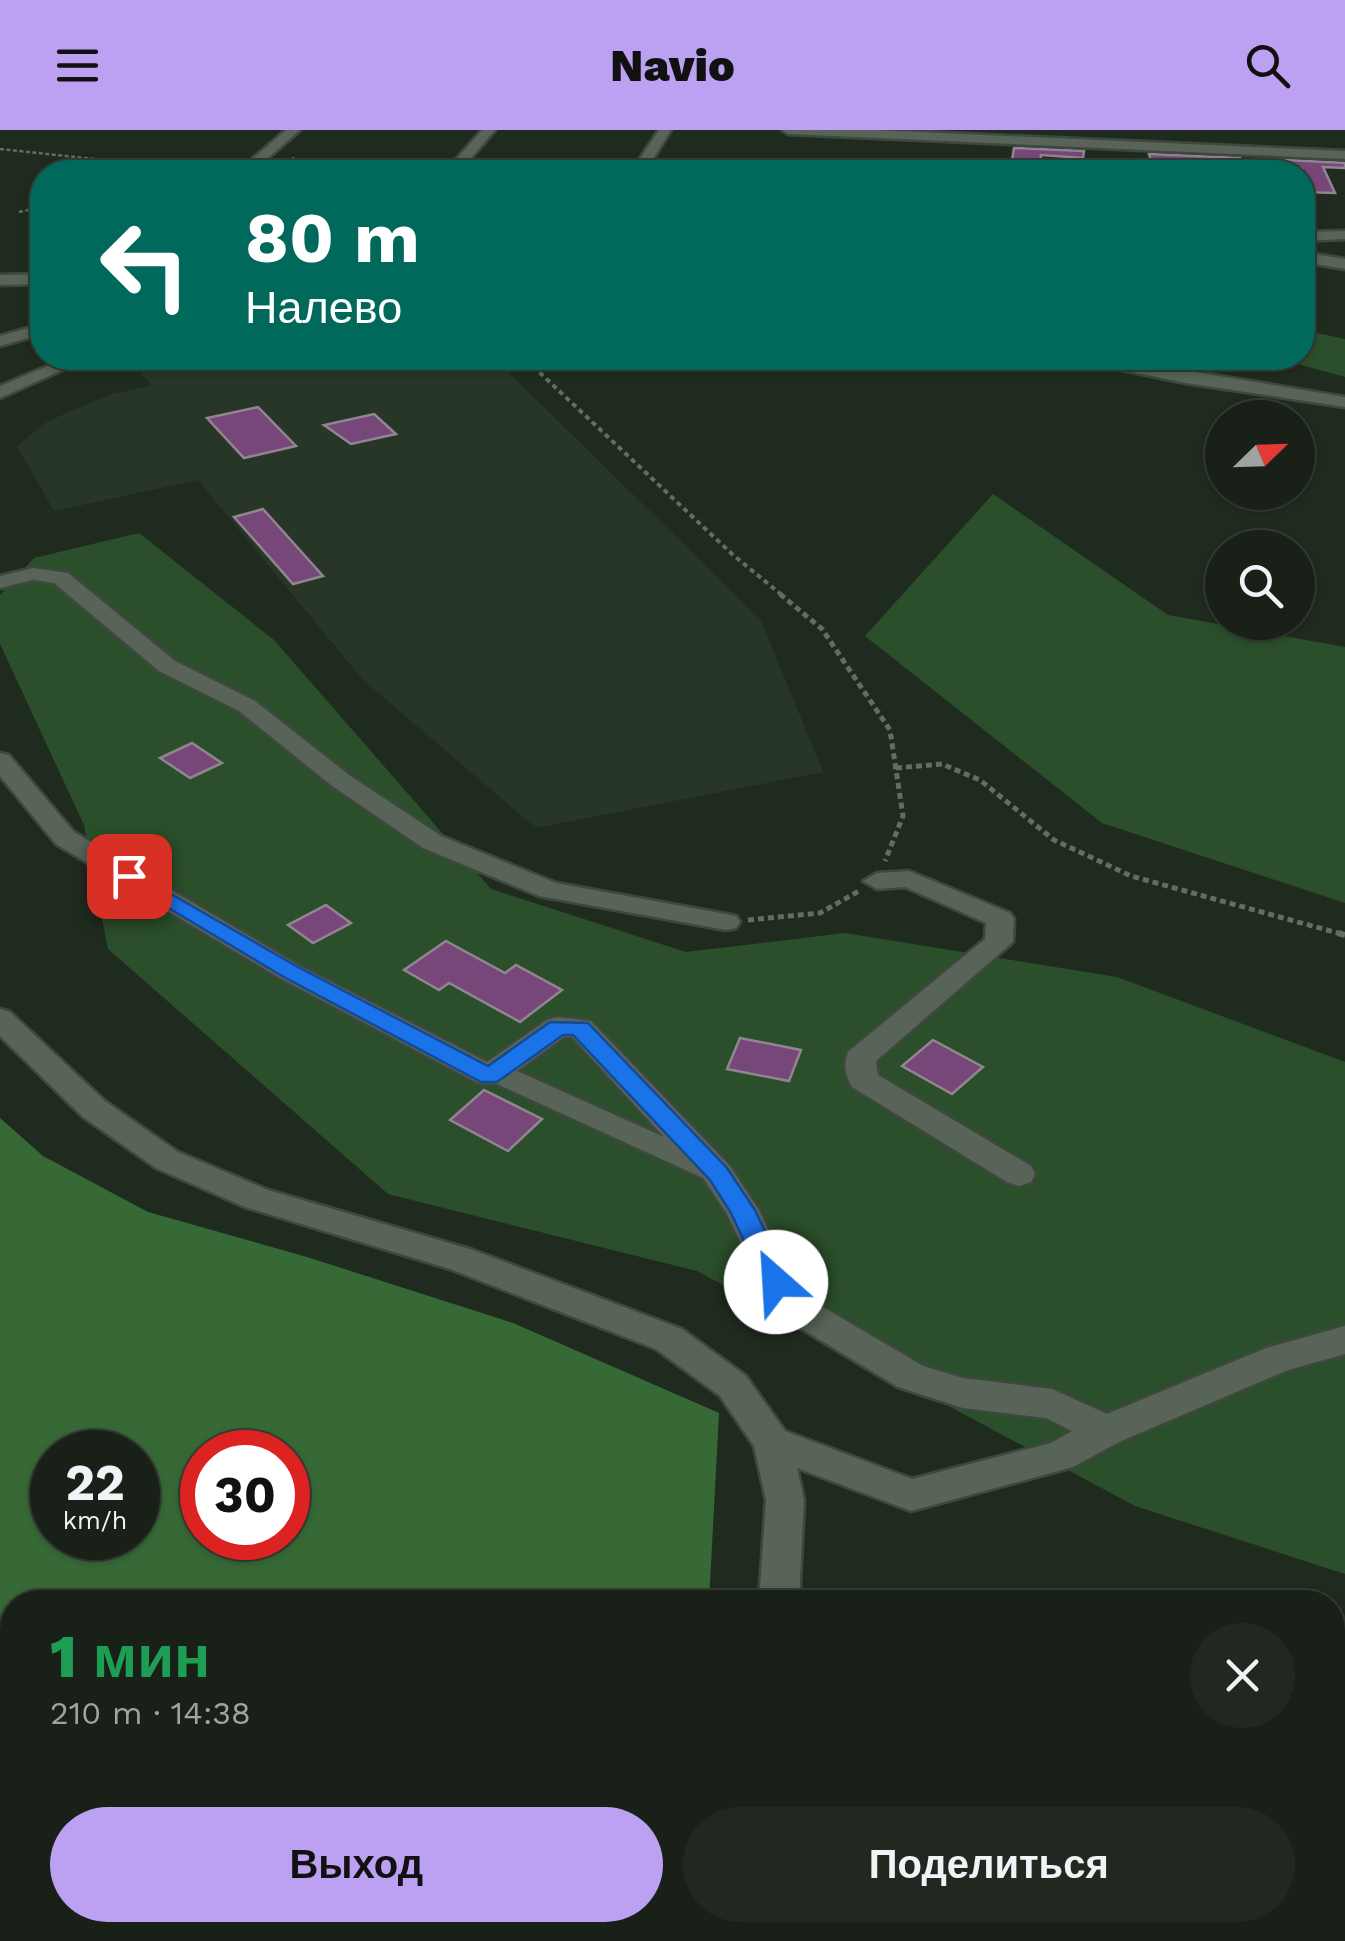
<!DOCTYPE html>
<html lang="ru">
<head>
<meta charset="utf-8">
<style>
  :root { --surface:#182017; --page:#212820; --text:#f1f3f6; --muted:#9fa3a1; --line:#363e36; --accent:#bca0f2 }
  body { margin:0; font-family:"Work Sans",sans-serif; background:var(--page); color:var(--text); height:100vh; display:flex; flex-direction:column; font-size:38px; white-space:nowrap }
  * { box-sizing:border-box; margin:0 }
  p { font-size:32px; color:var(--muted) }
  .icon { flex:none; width:55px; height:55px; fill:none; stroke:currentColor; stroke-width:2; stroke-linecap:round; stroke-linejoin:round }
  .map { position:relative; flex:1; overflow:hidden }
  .details { position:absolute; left:0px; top:1460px; width:1345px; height:352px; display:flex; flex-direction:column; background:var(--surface); border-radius:40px 40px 0 0; box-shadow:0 2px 8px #0004,0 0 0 2px var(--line) }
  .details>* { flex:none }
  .hud { position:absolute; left:30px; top:30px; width:1285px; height:210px; border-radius:40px; box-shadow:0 2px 8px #0004,0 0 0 2px var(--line); background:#00695c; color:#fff; overflow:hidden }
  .needle { width:65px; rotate:67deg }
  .controls { position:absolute; left:1205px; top:270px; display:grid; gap:20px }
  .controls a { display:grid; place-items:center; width:110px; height:110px; border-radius:50%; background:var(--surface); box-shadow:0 2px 8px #0004,0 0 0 2px var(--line); font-size:50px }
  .speed { position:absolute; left:30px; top:1300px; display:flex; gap:20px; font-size:50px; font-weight:700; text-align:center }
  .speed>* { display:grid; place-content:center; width:130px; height:130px; border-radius:50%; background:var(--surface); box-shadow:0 2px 8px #0004,0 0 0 2px var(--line); line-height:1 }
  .speed small { font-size:25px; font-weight:400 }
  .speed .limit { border:15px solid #d22; background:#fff; color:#111 }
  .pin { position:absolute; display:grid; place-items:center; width:85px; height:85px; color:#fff; margin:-42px; border-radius:20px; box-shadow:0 5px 15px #0006 }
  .me { position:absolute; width:110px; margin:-55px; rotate:334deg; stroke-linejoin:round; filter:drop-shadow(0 0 8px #0008) }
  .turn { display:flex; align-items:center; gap:35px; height:210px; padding:0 50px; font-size:45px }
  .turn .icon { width:130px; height:130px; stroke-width:2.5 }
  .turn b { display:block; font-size:70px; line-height:85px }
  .round { display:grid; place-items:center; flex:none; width:105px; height:105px; border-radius:52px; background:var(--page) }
  .summary { display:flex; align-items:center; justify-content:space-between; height:170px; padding:0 50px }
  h1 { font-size:60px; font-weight:800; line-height:75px; color:#1e9e55 }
  .button { display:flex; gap:20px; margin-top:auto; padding:20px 50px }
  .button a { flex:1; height:115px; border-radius:60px; background:var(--accent); color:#111; font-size:40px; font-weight:800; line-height:115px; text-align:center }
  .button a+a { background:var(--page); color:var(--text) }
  header { display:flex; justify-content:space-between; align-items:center; height:130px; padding:0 50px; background:var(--accent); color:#111; font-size:45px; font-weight:800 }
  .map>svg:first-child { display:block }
  .built { fill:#273626 }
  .green { fill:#2b4f2a }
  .water { fill:#376936; fill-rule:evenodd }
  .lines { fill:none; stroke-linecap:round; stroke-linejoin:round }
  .stream { stroke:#376936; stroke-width:14 }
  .building { fill:#774779; stroke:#928592; stroke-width:2.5 }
  .minor-casing { stroke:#3e483e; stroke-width:5 }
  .path-far3 { stroke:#636d62; stroke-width:2.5; stroke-dasharray:4 2.5; stroke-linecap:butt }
  .path-far2 { stroke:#636d62; stroke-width:4; stroke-dasharray:5 4; stroke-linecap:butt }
  .path-far1 { stroke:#636d62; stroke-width:5; stroke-dasharray:6 4; stroke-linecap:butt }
  .path { stroke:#636d62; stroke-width:6; stroke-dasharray:8 5; stroke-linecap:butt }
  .minor { fill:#586457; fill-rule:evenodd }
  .route { fill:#1a73e8; stroke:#114b97; stroke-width:2.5 }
</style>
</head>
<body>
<header><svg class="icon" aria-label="menu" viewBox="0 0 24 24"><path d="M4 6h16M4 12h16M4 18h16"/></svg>Navio<svg class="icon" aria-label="search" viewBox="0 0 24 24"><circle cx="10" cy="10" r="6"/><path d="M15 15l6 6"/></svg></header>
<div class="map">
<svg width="1345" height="1811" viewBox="0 0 1345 1811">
  <rect width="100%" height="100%" fill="#202b1f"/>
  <path class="built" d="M150 228H494L761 490 823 642 536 698 363 550 198 350 54 381 17 316 48 291 112 264 152 256 137 239Z"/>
  <path class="green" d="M1303 200 1345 209V247L1276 228H1302Z
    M993 364 1168 485 1345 517V773L1102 693 865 506Z
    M139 403 274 510 491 759 686 822 845 803 1117 847 1345 932V1444L1135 1376 697 1141 388 1064 108 819 84 695 0 514V465L34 428Z"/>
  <path class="water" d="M0 988 43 1026 148 1082 307 1127 513 1193 719 1283 709 1472H12V1800H675L670 1811H0ZM52 1322H138V1408H52ZM202 1322H288V1408H202Z"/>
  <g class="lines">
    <path class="stream" d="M1332 1693 1345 1686
      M1129 1811 1147 1800"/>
  </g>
  <path class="building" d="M1014 18 1084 21 1083 28 1041 25 1039 42H1010Z
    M1149 24 1240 28V34L1151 31Z
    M1269 29 1345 33V38L1323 37 1335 63 1302 62V39L1271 37Z
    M258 277 296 316 244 328 207 288Z
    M374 284 396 304 351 314 324 295Z
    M263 379 323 446 293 454 234 387Z
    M192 613 222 633 190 648 160 628Z
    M326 775 351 793 313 813 288 795Z
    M446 811 505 843 516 835 562 860 520 892 449 853 439 860 404 840Z
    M740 908 801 920 789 951 727 939Z
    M933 910 983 937 952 964 902 936Z
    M484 960 542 989 508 1021 450 990Z"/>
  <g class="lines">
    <defs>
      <path id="minor" d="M286 0H300L252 42H237Z
        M482 0H495L459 42H445Z
        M659 0H671L645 42H631Z
        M782 0H875L1345 21V29L788 4Z
        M1345 101V109L1302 111V102Z
        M1302 122 1345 129V139L1302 132Z
        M42 144V154L0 155V145Z
        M42 194V204L0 216V206Z
        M67 228H89L0 268V256Z
        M1079 228H1111L1345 267V277L1186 253 1088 233Z
        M33 438 68 443 175 531 255 571 349 645 441 706 556 753 726 784 736 786 740 792 736 798 726 800 539 766 423 718 331 655 239 581 159 541 54 453 33 450 0 458V446Z
        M0 623 9 625 74 702 300 836 487 932 547 890 558 887 591 891 730 1036 759 1080 790 1145 811 1170 923 1236 963 1248 1052 1259 1107 1284 1266 1218 1345 1196V1224L1288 1240 1119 1312 1073 1337 911 1381 797 1338 804 1370 799 1472H759L766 1370 754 1316 720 1266 656 1219 450 1139 245 1077 156 1038 83 987 0 906V879L10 882 105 971 178 1022 268 1060 473 1120 682 1199 746 1246 785 1301 912 1349 1051 1313 1072 1301 1046 1288 963 1278 898 1257 787 1190 764 1162 727 1084 703 1048 497 954 478 953 280 848 56 714 0 646ZM564 907H572L664 1007 517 941Z
        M909 741 1010 783 1014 789 1013 812 876 931 878 945 1031 1036 1035 1044 1031 1052 1019 1056 1007 1052 852 957C846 947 842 932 849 921L985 809 986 793 905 757 877 759 863 751 877 743Z
        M723 1800H769L768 1811H720Z"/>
    </defs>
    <use href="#minor" class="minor-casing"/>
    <path class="path-far3" d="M0 19 217 42
      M292 28 330 42
      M19 82 42 77"/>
    <path class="path-far2" d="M529 228 537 240 732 424 783 466"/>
    <path class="path-far1" d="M780 464 822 499 890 600 903 686 885 731
      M896 638 942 634 980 650 1054 710 1131 746 1345 805
      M748 790 820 783 859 761"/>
    <path class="path" d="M1338 803 1345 805"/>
    <use href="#minor" class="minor"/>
  </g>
  <path class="route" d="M129 740 298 837 488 936 550 892 588 893 727 1038 755 1080 789 1152 786 1160H767L731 1083 710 1050 573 905H563L497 952H481L282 846 122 750 119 746Z"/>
</svg>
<div class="controls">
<a><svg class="needle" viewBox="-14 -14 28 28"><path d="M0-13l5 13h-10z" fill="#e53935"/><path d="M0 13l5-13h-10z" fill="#9fa3a1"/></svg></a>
<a><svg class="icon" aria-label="search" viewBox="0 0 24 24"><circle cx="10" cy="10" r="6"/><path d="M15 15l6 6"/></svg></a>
</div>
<div class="speed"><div>22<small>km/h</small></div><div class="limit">30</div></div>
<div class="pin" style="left:129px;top:746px;background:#d93025"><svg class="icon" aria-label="arrive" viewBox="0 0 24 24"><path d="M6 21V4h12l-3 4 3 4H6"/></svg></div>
<svg class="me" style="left:776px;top:1152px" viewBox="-20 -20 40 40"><circle r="19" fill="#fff"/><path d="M0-13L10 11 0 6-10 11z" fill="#1a73e8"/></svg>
<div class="hud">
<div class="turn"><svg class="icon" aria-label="left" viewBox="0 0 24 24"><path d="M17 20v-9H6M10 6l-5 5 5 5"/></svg><div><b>80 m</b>Налево</div></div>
</div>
<section class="details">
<div class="summary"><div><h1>1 мин</h1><p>210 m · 14:38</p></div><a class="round"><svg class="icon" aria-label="close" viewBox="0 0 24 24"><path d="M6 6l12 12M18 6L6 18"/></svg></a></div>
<div class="button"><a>Выход</a><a>Поделиться</a></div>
</section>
</div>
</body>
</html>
